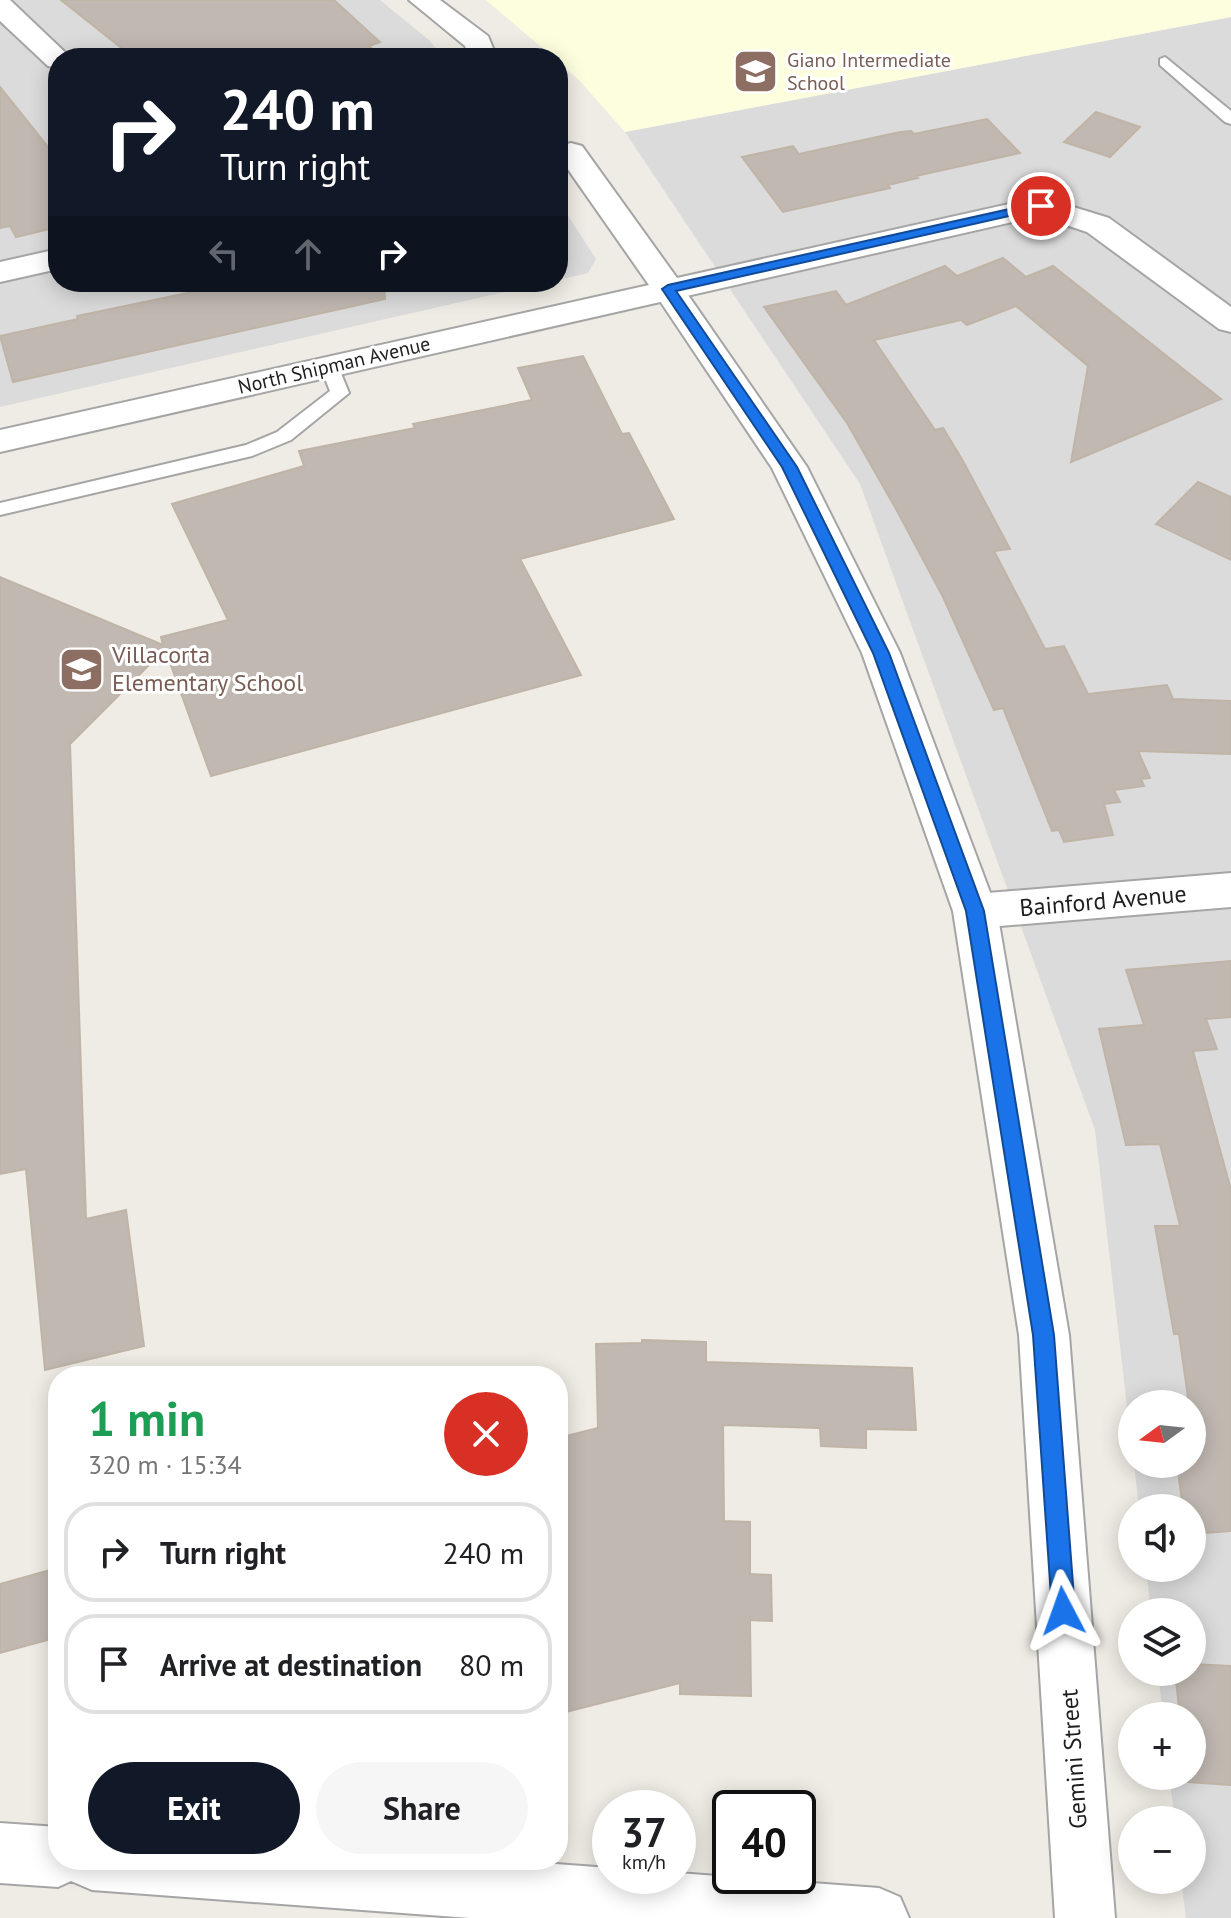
<!DOCTYPE html>
<html lang="en">
<head>
<meta charset="utf-8">
<style>
  :root { --surface:#fff; --page:#f6f6f6; --text:#202124; --muted:#757577; --line:#e0e0e0; --accent:#111827 }
  body { margin:0; font-family:"PT Sans",sans-serif; background:var(--page); color:var(--text); height:100vh; display:flex; flex-direction:column; font-size:30px; white-space:nowrap }
  * { box-sizing:border-box; margin:0 }
  p { font-size:26px; color:var(--muted) }
  .icon { flex:none; width:44px; height:44px; fill:none; stroke:currentColor; stroke-width:2; stroke-linecap:round; stroke-linejoin:round }
  .map { position:relative; flex:1; overflow:hidden }
  .sheet { position:absolute; left:48px; top:1366px; width:520px; height:504px; display:flex; flex-direction:column; background:var(--surface); border-radius:32px; box-shadow:0 4px 20px #0003 }
  .sheet>* { flex:none }
  .hud { position:absolute; left:48px; top:48px; width:520px; height:244px; border-radius:32px; box-shadow:0 4px 20px #0003; background:#111827; color:#fff; overflow:hidden }
  .needle { width:52px; rotate:255deg }
  .tools { position:absolute; left:1118px; top:1390px; display:grid; gap:16px }
  .tools a { display:grid; place-items:center; width:88px; height:88px; border-radius:50%; background:var(--surface); box-shadow:0 4px 20px #0003; font-size:40px }
  .speed { position:absolute; left:592px; top:1790px; display:flex; gap:16px; font-size:40px; font-weight:700; text-align:center }
  .speed>* { display:grid; place-content:center; width:104px; height:104px; border-radius:50%; background:var(--surface); box-shadow:0 4px 20px #0003; line-height:1 }
  .speed small { font-size:20px; font-weight:400 }
  .speed .limit { border:4px solid #111; border-radius:12px; background:#fff; color:#111 }
  .pin { position:absolute; display:grid; place-items:center; width:68px; height:68px; color:#fff; margin:-34px; border:4px solid #fff; border-radius:50%; box-shadow:0 2px 8px #0007 }
  .me { position:absolute; width:88px; margin:-44px; rotate:356deg; stroke-linejoin:round; filter:drop-shadow(0 0 6px #0008) }
  .turn { display:flex; align-items:center; gap:28px; height:168px; padding:0 40px; font-size:36px }
  .turn .icon { width:104px; height:104px; stroke-width:2.5 }
  .turn b { display:block; font-size:56px; line-height:68px }
  .lanes { display:flex; align-items:center; height:76px; padding:0 40px; background:#0003; justify-content:center; gap:40px; direction:ltr }
  .lanes .off { opacity:.35 }
  .round { display:grid; place-items:center; flex:none; width:84px; height:84px; border-radius:42px; background:var(--page) }
  .overview { display:flex; align-items:center; justify-content:space-between; height:136px; padding:0 40px }
  h1 { font-size:48px; font-weight:800; line-height:60px; color:#1e9e55 }
  .primary-button { display:flex; gap:16px; margin-top:auto; padding:16px 40px }
  .primary-button a { flex:1; height:92px; border-radius:48px; background:var(--accent); color:#fff; font-size:32px; font-weight:800; line-height:92px; text-align:center }
  .primary-button a+a { background:var(--page); color:var(--text) }
  ul { padding:0; list-style:none }
  li { display:flex; align-items:center; gap:24px; height:100px; margin:0 16px 12px; padding:0 24px; border:4px solid var(--line); border-radius:32px }
  li div { flex:1 }
  li b { display:block; font-size:30px }
  li em { font-style:normal }
  .map>svg:first-child { display:block }
  .residential { fill:#dcdbdb }
  .education { fill:#fcfede }
  .building { fill:#c0b8b1; stroke:#c0b4a7; stroke-width:2 }
  .lines { fill:none; stroke-linecap:round; stroke-linejoin:round }
  .service-casing { stroke:#a5a5a5; stroke-width:4 }
  .minor-casing { stroke:#a5a5a5; stroke-width:4 }
  .tertiary-casing { stroke:#a5a5a5; stroke-width:4 }
  .service { fill:#fff; fill-rule:evenodd }
  .minor { fill:#fff; fill-rule:evenodd }
  .tertiary { fill:#fff; fill-rule:evenodd }
  .route { fill:#1a73e8; stroke:#114b97; stroke-width:2 }
  .labels { text-anchor:middle; stroke-width:6; stroke-linejoin:round; paint-order:stroke }
  .far-education-label { font-size:20px; fill:#785e54; stroke:#fff; text-anchor:start }
  .far-street-label { font-size:20px; fill:#1e1e1e; stroke:#fff }
  .education-label { font-size:24px; fill:#785e54; stroke:#fff; text-anchor:start }
  .street-label { font-size:24px; fill:#1e1e1e; stroke:#fff }
</style>
</head>
<body>
<div class="map">
<svg width="1231" height="1918" viewBox="0 0 1231 1918">
  <rect width="100%" height="100%" fill="#efece5"/>
  <path class="residential" d="M0 0H380L429 40 444 58H58V282H548L0 407Z
    M1231 17V1918H1186L1181 1880H1192V1820H1175L1169 1776H1192V1716H1163L1158 1672H1192V1612H1151L1146 1568H1192V1508H1139L1134 1464H1192V1404H1132V1450L1095 1130 860 484 625 132Z
    M558 200 596 259 588 273 558 280Z"/>
  <path class="education" d="M486 0H1231V17L625 132 580 81 558 62V58H554Z"/>
  <path class="building" d="M61 0H334L380 42 369 46 383 58H134Z
    M0 87 49 148 58 165V227L16 237 10 226 0 228Z
    M1096 112 1140 127 1110 157 1064 142Z
    M987 119 1020 153 916 176 918 178 888 185 890 188 783 212 742 157 793 146 799 154 900 132 911 131 914 134Z
    M1003 258 1026 277 1053 266 1221 399 1071 462 1088 366 1016 306 967 325 961 320 874 340 935 430 943 428 963 461 1010 549 994 551 1045 649 1064 646 1088 694 1167 685 1173 699 1231 701V754L1138 751 1150 778 1141 779 1144 786 1114 790 1120 802 1104 804 1113 835 1064 842 1059 830 1052 831 1003 708 994 710 943 597 896 509 847 423 764 307 836 291 846 305 945 266 957 276Z
    M240 282H384L385 299 13 382 0 336 78 319 77 316Z
    M583 356 622 434 629 433 674 519 520 559 581 675 211 776 165 649 70 744 86 1219 126 1210 144 1346 45 1370 26 1169 0 1174V577L163 645 161 637 228 620 172 504 304 466 299 451 415 428 413 424 532 400 518 368Z
    M1198 482 1231 497V560L1156 524Z
    M1231 961V1017L1206 1019 1217 1049 1193 1051 1231 1190V1531L1206 1533 1205 1527 1192 1526V1508H1183L1177 1464H1197L1192 1404H1189L1179 1334H1174L1155 1226H1180L1160 1144 1126 1145 1099 1029 1144 1025 1126 970Z
    M642 1340 706 1342V1362L912 1368 916 1430 866 1429V1448L821 1446 820 1428 723 1425 724 1521 750 1522V1574L771 1575 772 1621 750 1620 751 1696 680 1694V1683L558 1714V1438L598 1428 596 1344 642 1343Z
    M50 1570 58 1637 0 1653V1584Z
    M1192 1664 1231 1666V1785L1188 1782 1187 1776H1192V1716H1180L1175 1672H1192Z"/>
  <g class="lines">
    <defs>
      <path id="service" d="M1165 57 1231 111V124L1225 122 1160 65V59Z
        M329 360 338 366 349 393 291 440 252 456 0 515V503L246 445 277 432 330 391 320 366Z"/>
      <path id="minor" d="M0 0H10L71 58H58V68L48 66 0 21Z
        M409 0H440L488 36 497 58H469L465 46Z
        M571 143 582 146 677 278 1041 197 1109 218 1231 307V332L1219 329 1087 232 1039 216 0 452V430L649 285 558 155 560 146Z
        M58 249V269L0 282V262Z
        M1231 873V907L975 928 960 923 953 911 960 899 975 894Z
        M0 1823 58 1827V1860H501L610 1868V1876H678V1873L879 1888 900 1897 909 1918H470L92 1890 71 1881 58 1887 0 1883Z"/>
      <path id="tertiary" d="M668 279 679 282 807 467 900 653 997 911 1069 1335 1115 1918H1055L1019 1335 953 911 862 653 772 468 652 289 657 282Z"/>
    </defs>
    <use href="#service" class="service-casing"/>
    <use href="#minor" class="minor-casing"/>
    <use href="#tertiary" class="tertiary-casing"/>
    <use href="#service" class="service"/>
    <use href="#minor" class="minor"/>
    <use href="#tertiary" class="tertiary"/>
  </g>
  <path class="route" d="M1041 202 1047 206 1045 208 676 291 797 467 889 653 984 911 1054 1335 1075 1611 1072 1619 1063 1622 1055 1619 1052 1611 1033 1335 966 911 873 653 782 467 662 289 668 285Z"/>
  <defs>
    <symbol id="school-square" viewBox="-11 -11 22 22"><rect x="-9" y="-9" width="18" height="18" rx="4" fill="#8d6e63" stroke="#fff"/><path d="M0-5L7-2L0 1L-7-2ZM-4 1L0 2.5L4 1V4Q0 6-4 4Z" fill="#fff"/></symbol>
  </defs>
  <g fill-rule="evenodd">
    <use href="#school-square" x="730" y="46" width="51" height="51"/>
    <use href="#school-square" x="56" y="644" width="51" height="51"/>
  </g>
  <g class="labels">
    <g class="far-education-label">
      <text x="787" y="67">Giano Intermediate<tspan x="787" dy="23">School</tspan></text>
    </g>
    <g class="far-street-label">
      <text transform="translate(334 365) rotate(-13)" y="7">North Shipman Avenue</text>
    </g>
    <g class="education-label">
      <text x="112" y="663">Villacorta<tspan x="112" dy="28">Elementary School</tspan></text>
    </g>
    <g class="street-label">
      <text transform="translate(1103 901) rotate(-5)" y="8">Bainford Avenue</text>
      <text transform="translate(1074 1759) rotate(-94)" y="8">Gemini Street</text>
    </g>
  </g>
</svg>
<div class="tools">
<a><svg class="needle" viewBox="-14 -14 28 28"><path d="M0-13l5 13h-10z" fill="#e53935"/><path d="M0 13l5-13h-10z" fill="#757577"/></svg></a>
<a><svg class="icon" aria-label="sound" viewBox="0 0 24 24"><path d="M4 9h4l5-4v14l-5-4H4zM17 9q2 3 0 6"/></svg></a>
<a><svg class="icon" aria-label="layers" viewBox="0 0 24 24"><path d="M12 4l9 5-9 5-9-5zM3 14l9 5 9-5"/></svg></a>
<a>+</a>
<a>−</a>
</div>
<div class="speed"><div>37<small>km/h</small></div><div class="limit">40</div></div>
<div class="pin" style="left:1041px;top:206px;background:#d93025"><svg class="icon" aria-label="arrive" viewBox="0 0 24 24"><path d="M6 21V4h12l-3 4 3 4H6"/></svg></div>
<svg class="me" style="left:1063px;top:1611px" viewBox="-20 -20 40 40"><path d="M0-17L14 15 0 8-14 15z" fill="#1a73e8" stroke="#fff" stroke-width="4"/></svg>
<div class="hud">
<div class="turn"><svg class="icon" aria-label="right" viewBox="0 0 24 24"><path d="M7 20v-9h11M14 6l5 5-5 5"/></svg><div><b>240 m</b>Turn right</div></div>
<div class="lanes"><svg class="icon off" aria-label="left" viewBox="0 0 24 24"><path d="M17 20v-9H6M10 6l-5 5 5 5"/></svg><svg class="icon off" aria-label="ahead" viewBox="0 0 24 24"><path d="M12 20V5M6 11l6-6 6 6"/></svg><svg class="icon" aria-label="right" viewBox="0 0 24 24"><path d="M7 20v-9h11M14 6l5 5-5 5"/></svg></div>
</div>
<section class="sheet">
<div class="overview"><div><h1>1 min</h1><p>320 m · 15:34</p></div><a class="round" style="background:#d93025;color:#fff"><svg class="icon" aria-label="close" viewBox="0 0 24 24"><path d="M6 6l12 12M18 6L6 18"/></svg></a></div>
<ul>
<li><svg class="icon" aria-label="right" viewBox="0 0 24 24"><path d="M7 20v-9h11M14 6l5 5-5 5"/></svg><div><b>Turn right</b></div><em>240 m</em></li>
<li><svg class="icon" aria-label="arrive" viewBox="0 0 24 24"><path d="M6 21V4h12l-3 4 3 4H6"/></svg><div><b>Arrive at destination</b></div><em>80 m</em></li>
</ul>
<div class="primary-button"><a>Exit</a><a>Share</a></div>
</section>
</div>
</body>
</html>
